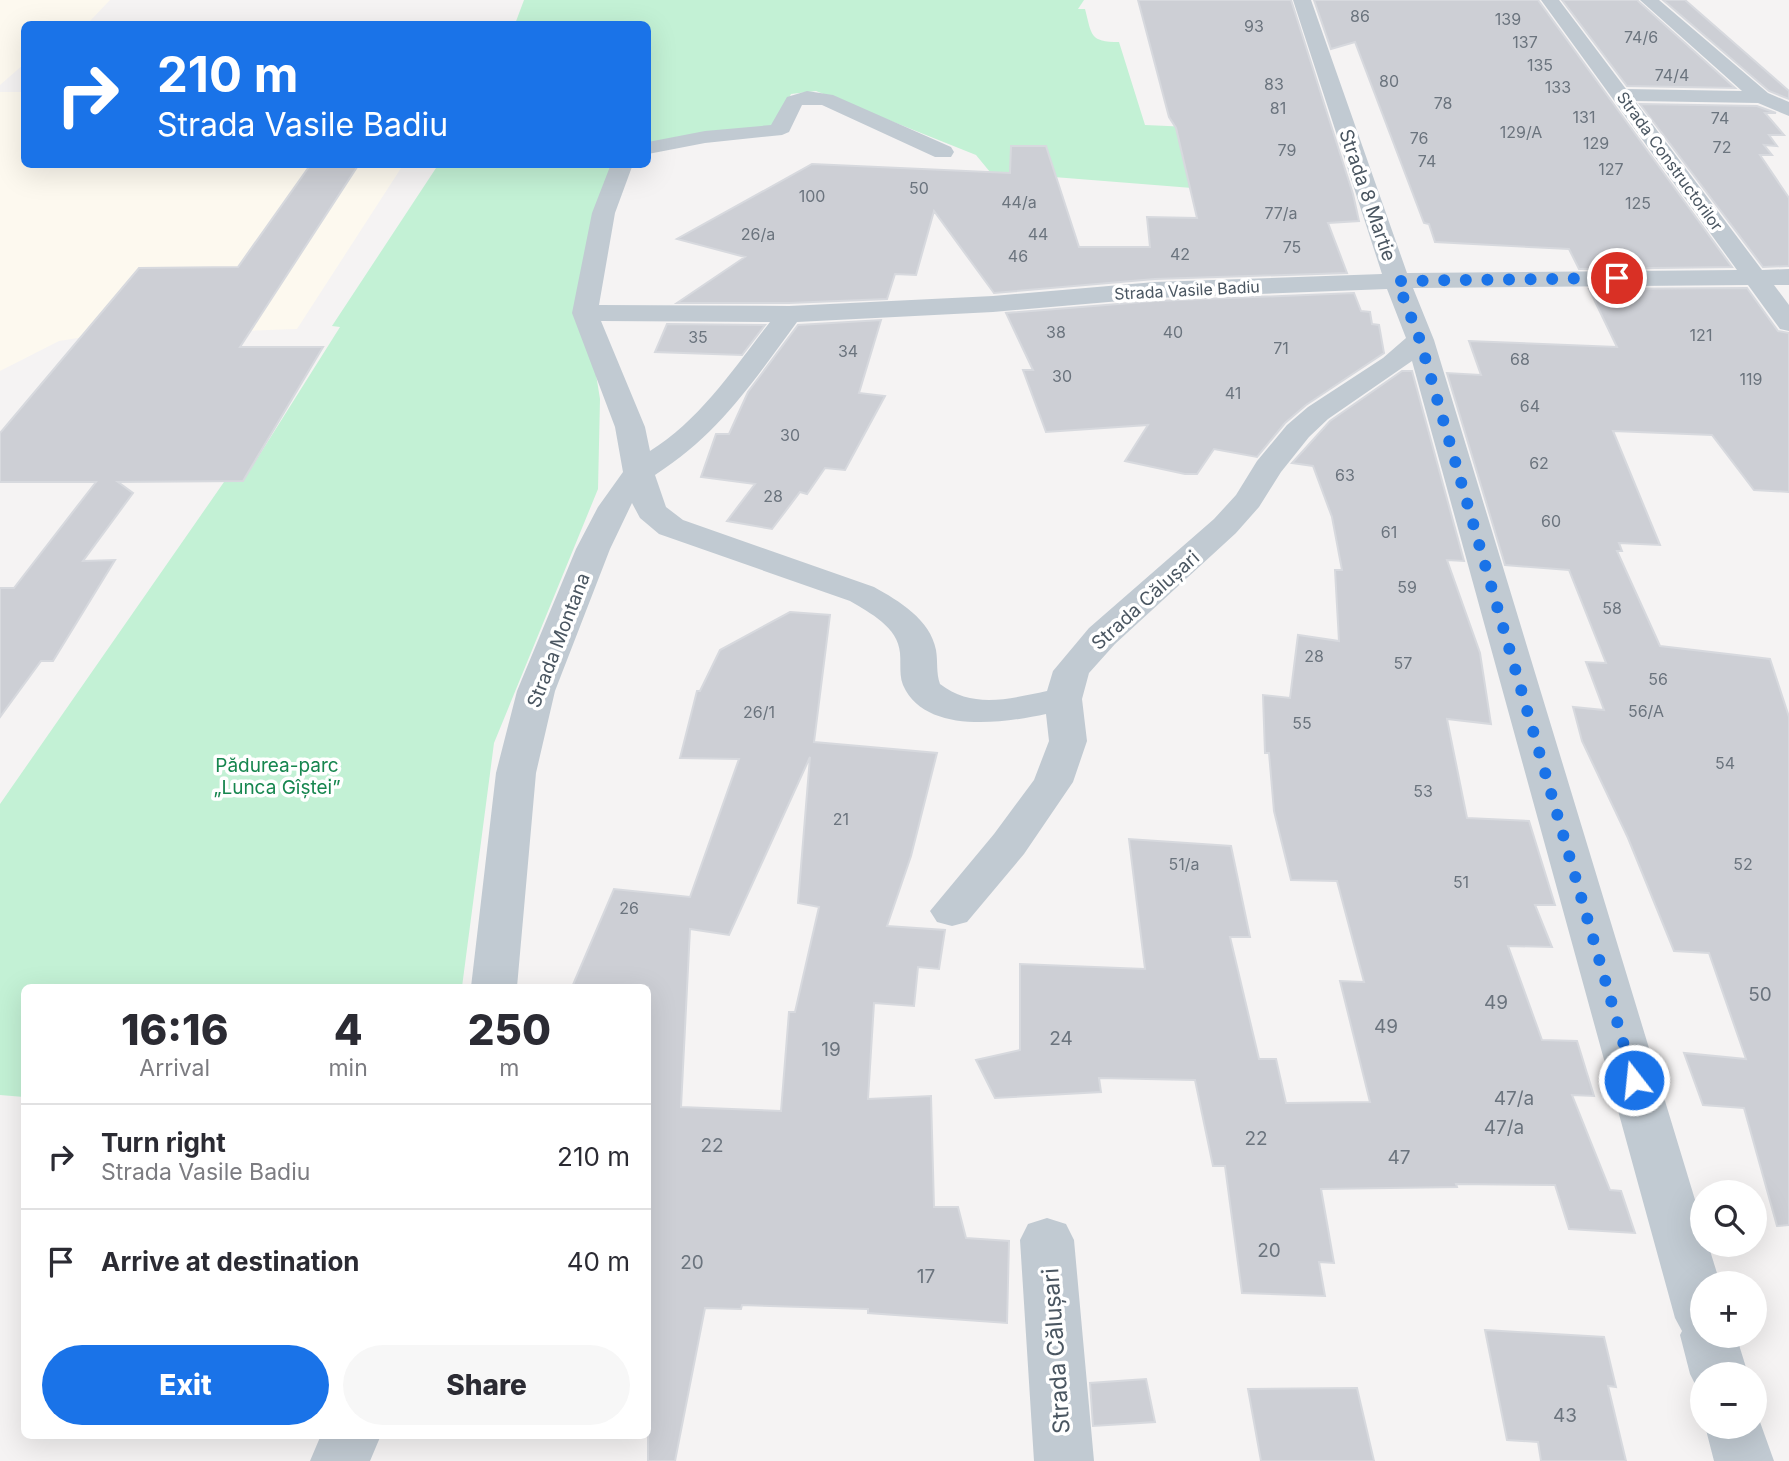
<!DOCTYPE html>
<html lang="en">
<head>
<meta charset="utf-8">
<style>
  :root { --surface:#fff; --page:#f7f7f7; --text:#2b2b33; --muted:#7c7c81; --line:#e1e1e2; --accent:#1a73e8 }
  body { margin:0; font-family:Inter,sans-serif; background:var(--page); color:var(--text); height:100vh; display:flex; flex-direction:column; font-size:26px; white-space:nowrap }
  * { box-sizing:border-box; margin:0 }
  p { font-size:23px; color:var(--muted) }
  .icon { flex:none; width:38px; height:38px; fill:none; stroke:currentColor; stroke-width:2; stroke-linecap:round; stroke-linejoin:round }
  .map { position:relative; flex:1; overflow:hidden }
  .panel { position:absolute; left:21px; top:984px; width:630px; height:455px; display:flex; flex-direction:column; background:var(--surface); border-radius:10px; box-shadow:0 7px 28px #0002 }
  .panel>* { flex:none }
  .hud { position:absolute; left:21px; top:21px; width:630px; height:147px; border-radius:10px; box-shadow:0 7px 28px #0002; background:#1a73e8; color:#fff; overflow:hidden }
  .tools { position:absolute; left:1690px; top:1180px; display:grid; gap:14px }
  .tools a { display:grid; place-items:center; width:77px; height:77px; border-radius:50%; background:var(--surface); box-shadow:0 7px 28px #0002; font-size:35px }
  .pin { position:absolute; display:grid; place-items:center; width:60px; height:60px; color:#fff; margin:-30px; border:4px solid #fff; border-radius:50%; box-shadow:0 2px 7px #0007 }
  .me { position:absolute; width:77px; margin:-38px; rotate:344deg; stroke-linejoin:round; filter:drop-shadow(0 0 5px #0008) }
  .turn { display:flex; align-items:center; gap:24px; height:147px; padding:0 21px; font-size:32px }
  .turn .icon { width:91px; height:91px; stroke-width:2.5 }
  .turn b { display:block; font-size:49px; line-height:60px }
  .eta { display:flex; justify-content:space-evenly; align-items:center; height:119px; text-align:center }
  .eta b { font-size:42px; font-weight:800; line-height:49px }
  .button { display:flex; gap:14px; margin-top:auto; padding:14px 21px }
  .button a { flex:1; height:80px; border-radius:42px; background:var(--accent); color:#fff; font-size:28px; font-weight:800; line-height:80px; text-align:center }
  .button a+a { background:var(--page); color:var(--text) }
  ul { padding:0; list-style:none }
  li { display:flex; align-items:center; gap:21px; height:105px; padding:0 21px; border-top:2px solid var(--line) }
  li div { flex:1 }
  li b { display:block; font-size:26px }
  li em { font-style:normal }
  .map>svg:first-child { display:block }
  .commercial { fill:#fdf9ef }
  .green { fill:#c3f1d5 }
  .building { fill:#cdcfd5; stroke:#d7d9de; stroke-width:2; fill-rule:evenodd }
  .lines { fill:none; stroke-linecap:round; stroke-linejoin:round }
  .minor { fill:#c1cad2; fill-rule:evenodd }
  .route { stroke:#1a73e8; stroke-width:12; stroke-dasharray:0 21.6 }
  .labels { text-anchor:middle; stroke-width:7; stroke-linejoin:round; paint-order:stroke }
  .number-label { font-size:16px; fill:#6b747e }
  .far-street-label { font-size:16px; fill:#4a5661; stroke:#fff }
  .street-label { font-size:19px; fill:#4a5661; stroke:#fff }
  .park-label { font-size:19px; fill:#17864f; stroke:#fff }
  .near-number-label { font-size:19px; fill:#6b747e }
  .near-street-label { font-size:23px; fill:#4a5661; stroke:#fff }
</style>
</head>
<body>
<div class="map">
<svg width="1789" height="1461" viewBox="0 0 1789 1461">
  <rect width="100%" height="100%" fill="#f5f3f3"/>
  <path class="commercial" d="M0 0H110L90 21 24 24V64L0 85Z
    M0 92H24V164L403 165 297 329 84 337 59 341 0 371Z"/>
  <path class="green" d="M524 0H1084L1078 9H1085C1092 35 1089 42 1119 42L1145 125 1213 128 1230 191 990 172 976 155 816 91 791 94 775 127 648 143V24H515Z
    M438 165H618L585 306 600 399 598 489 494 743 462 987H24V1097L0 1095V804L224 482 243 481 340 327 332 326Z"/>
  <path class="building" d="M1138 0H1291L1353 194 1359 221 1328 223 1347 273 1155 279 994 293 934 211 916 275 895 274 887 299 789 303H677L745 257 677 239 812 164 1010 173 1011 146H1046L1079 247H1150L1147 217 1197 218 1176 128 1169 117Z
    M1314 0H1538L1732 267 1579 269 1569 249 1435 242 1429 224 1424 223 1355 42 1331 49Z
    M1562 0H1637L1735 88 1627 86Z
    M1663 0H1685L1789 91V99L1769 91Z
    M1640 104 1757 106 1776 113H1765L1784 135H1769L1777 146 1764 145 1772 155H1760L1789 198V266L1763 267Z
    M311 164H359L240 347H323L243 481 118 482 133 493 83 561 115 560 53 661H41L0 717V588H14L96 482H0V433L139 268 238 267Z
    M1747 288 1778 331 1789 333V492L1754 490 1712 435 1613 431 1660 545 1619 543 1622 551H1617L1660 646 1770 659 1789 717V1225L1777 1226 1744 1108 1703 1105 1684 1053 1746 1059 1709 953 1674 951 1628 838 1582 741 1573 707 1604 710 1586 662 1606 663 1569 570 1505 565 1447 373 1481 375 1469 341 1617 347 1589 289Z
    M1354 293 1361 311 1370 312 1372 324 1379 325 1384 353 1306 405 1285 423 1257 457 1214 449 1197 474H1185L1125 461 1148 425 1046 432 1023 370H1033L1006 313 1155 301Z
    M881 320 859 393 885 396 845 470 825 468 807 494 800 492 772 529 727 521 755 484 701 477 716 434H729L748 392 798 325Z
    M667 324 765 325 742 355 655 352Z
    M1402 371H1412L1464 561 1447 560 1480 653 1491 724 1447 719 1467 818 1529 821 1555 905H1535L1552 947 1508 946 1542 1040 1577 1041 1594 1096 1572 1095 1610 1190 1621 1191 1635 1233 1569 1229 1555 1185 1456 1184 1457 1187 1321 1189 1334 1263 1319 1262 1325 1296 1242 1293 1225 1166H1213L1195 1080 1099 1078 1101 1092 995 1098 976 1060 1020 1050V964L1145 969 1129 839 1231 846 1250 937H1230L1259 1059H1276L1286 1103 1370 1102 1340 981 1364 982 1337 881 1291 880 1274 811 1269 753H1265L1263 695 1290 698 1298 635 1339 641 1335 570H1342L1332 517 1313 466 1292 463 1330 421Z
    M790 612 830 615 814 742 937 753 911 856 887 926 945 930 939 969 918 967 914 1006 874 1003 868 1099 931 1096 934 1207H958L966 1238 1009 1241 1007 1323 868 1313V1309L742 1305 741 1309 705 1308 675 1461H648V987H572L614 889 690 897 739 759 680 758 697 691H700L720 650ZM810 757 798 903 819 907 795 1012H789L781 1111 681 1107 690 929 729 935Z
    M1485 1330 1604 1337 1616 1387 1608 1386 1626 1461H1541L1538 1442 1507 1440Z
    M1146 1379 1155 1422 1093 1426 1090 1383Z
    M1357 1388 1374 1461H1261L1248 1389Z"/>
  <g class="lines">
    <path class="minor" d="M1293 0H1311L1407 273 1737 270 1541 0H1559L1626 89 1742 91 1640 0H1659L1768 93 1789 102V116L1758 103 1635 101 1762 270 1789 269V285H1774L1789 305V331L1780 329 1748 285 1413 288 1434 340 1703 1226V1244H1708L1720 1283H1703V1335H1736L1748 1374H1703V1394L1699 1392 1690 1374 1680 1335 1682 1331 1675 1318 1412 361 1328 419 1309 437 1281 472 1259 507 1236 533 1115 644 1089 673 1082 699 1087 741 1073 782 1024 854 967 922 952 926 937 922 930 911 994 834 1034 780 1049 741 1046 714C1004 723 925 735 903 685 899 675 901 664 900 653 898 627 870 613 850 601L659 534 640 518 632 503 610 549 555 691 536 773 517 987H471L496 773 517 691 576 549 598 507 623 472 615 427 572 313 592 213 611 164H633L615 213 599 305 789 306 993 296 1155 282 1382 274ZM1387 289 1406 338 1383 358 1308 407 1287 425 1257 461 1236 495 1214 519 1089 628 1053 671 1047 691C1009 699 972 709 940 684 936 673 938 662 936 650 930 619 899 601 874 587L683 520 666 507 655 475C720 433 752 383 797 322L993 312 1155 298ZM601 321 770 322C734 368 700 420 650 451L645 427Z
      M807 91 833 95 951 147 954 152 951 157H935L822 105H802L789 132 782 135 705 143 648 154V142L705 131 771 125 787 97Z
      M1047 1218 1066 1224 1074 1240 1094 1461H1034L1020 1240 1028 1224Z
      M1755 1408 1774 1461H1714L1705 1426H1755Z
      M321 1435H381L370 1461H310Z"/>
  </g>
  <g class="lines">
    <path class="route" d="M1617 278 1397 281 1420 340 1634 1080"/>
  </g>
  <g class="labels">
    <g class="number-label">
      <text x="1360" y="22">86</text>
      <text x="1508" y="25">139</text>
      <text x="1254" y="32">93</text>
      <text x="1641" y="43">74/6</text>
      <text x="1525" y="48">137</text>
      <text x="1540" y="71">135</text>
      <text x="1672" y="81">74/4</text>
      <text x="1389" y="87">80</text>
      <text x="1274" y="90">83</text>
      <text x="1558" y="93">133</text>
      <text x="1443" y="109">78</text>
      <text x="1278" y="114">81</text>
      <text x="1584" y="123">131</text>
      <text x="1720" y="124">74</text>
      <text x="1521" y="138">129/A</text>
      <text x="1419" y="144">76</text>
      <text x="1596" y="149">129</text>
      <text x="1722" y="153">72</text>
      <text x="1287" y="156">79</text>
      <text x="1427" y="167">74</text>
      <text x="1611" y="175">127</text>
      <text x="919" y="194">50</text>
      <text x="812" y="202">100</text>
      <text x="1019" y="208">44/a</text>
      <text x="1638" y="209">125</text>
      <text x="1281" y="219">77/a</text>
      <text x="758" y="240">26/a</text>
      <text x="1038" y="240">44</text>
      <text x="1292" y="253">75</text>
      <text x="1180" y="260">42</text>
      <text x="1018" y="262">46</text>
      <text x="1056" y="338">38</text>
      <text x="1173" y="338">40</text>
      <text x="1701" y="341">121</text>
      <text x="698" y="343">35</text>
      <text x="1281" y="354">71</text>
      <text x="848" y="357">34</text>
      <text x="1520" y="365">68</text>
      <text x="1062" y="382">30</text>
      <text x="1751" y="385">119</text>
      <text x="1233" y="399">41</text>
      <text x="1530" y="412">64</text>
      <text x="790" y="441">30</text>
      <text x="1539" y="469">62</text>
      <text x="1345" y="481">63</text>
      <text x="773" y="502">28</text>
      <text x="1551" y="527">60</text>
      <text x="1389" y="538">61</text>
      <text x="1407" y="593">59</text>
      <text x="1612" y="614">58</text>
      <text x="1314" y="662">28</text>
      <text x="1403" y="669">57</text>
      <text x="1658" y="685">56</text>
      <text x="1646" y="717">56/A</text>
      <text x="759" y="718">26/1</text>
      <text x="1302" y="729">55</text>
      <text x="1725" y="769">54</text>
      <text x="1423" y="797">53</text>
      <text x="841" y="825">21</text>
      <text x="1184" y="870">51/a</text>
      <text x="1743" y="870">52</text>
      <text x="1461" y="888">51</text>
      <text x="629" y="914">26</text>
    </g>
    <g class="far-street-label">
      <text transform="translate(1670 161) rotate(54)" y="6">Strada Constructorilor</text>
      <text transform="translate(1187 290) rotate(-3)" y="6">Strada Vasile Badiu</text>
    </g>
    <g class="street-label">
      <text transform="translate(1368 195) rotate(71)" y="7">Strada 8 Martie</text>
      <text transform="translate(1145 600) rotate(-42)" y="7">Strada Călușari</text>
      <text transform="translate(558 640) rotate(-69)" y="7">Strada Montana</text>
    </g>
    <g class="park-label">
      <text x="277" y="772">Pădurea-parc<tspan x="277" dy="22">„Lunca Gîștei”</tspan></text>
    </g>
    <g class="near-number-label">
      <text x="1760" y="1001">50</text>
      <text x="1496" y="1009">49</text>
      <text x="1386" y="1033">49</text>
      <text x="1061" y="1045">24</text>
      <text x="831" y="1056">19</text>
      <text x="1514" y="1105">47/a</text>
      <text x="1504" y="1134">47/a</text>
      <text x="1256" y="1145">22</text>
      <text x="712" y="1152">22</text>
      <text x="1399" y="1164">47</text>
      <text x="1269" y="1257">20</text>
      <text x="692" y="1269">20</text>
      <text x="926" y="1283">17</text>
      <text x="1565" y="1422">43</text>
    </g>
    <g class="near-street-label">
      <text transform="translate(1056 1351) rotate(-94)" y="8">Strada Călușari</text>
    </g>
  </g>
</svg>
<div class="tools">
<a><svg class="icon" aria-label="search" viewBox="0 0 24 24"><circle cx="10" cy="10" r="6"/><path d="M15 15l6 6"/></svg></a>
<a>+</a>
<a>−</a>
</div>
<div class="pin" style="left:1617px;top:278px;background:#d93025"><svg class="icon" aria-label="arrive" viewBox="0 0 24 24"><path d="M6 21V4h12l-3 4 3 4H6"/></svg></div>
<svg class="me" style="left:1634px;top:1080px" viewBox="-20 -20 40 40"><circle r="17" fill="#1a73e8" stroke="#fff" stroke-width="3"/><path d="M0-11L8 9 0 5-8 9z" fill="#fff"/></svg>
<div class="hud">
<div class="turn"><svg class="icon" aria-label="right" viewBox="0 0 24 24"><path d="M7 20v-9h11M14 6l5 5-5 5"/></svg><div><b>210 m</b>Strada Vasile Badiu</div></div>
</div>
<section class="panel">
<div class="eta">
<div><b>16:16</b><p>Arrival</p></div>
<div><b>4</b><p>min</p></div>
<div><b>250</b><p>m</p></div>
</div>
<ul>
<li><svg class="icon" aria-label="right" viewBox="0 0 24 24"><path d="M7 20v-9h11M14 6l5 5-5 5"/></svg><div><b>Turn right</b><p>Strada Vasile Badiu</p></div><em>210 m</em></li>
<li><svg class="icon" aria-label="arrive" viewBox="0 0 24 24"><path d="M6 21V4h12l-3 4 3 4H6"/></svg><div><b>Arrive at destination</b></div><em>40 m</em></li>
</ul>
<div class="button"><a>Exit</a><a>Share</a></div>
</section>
</div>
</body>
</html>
